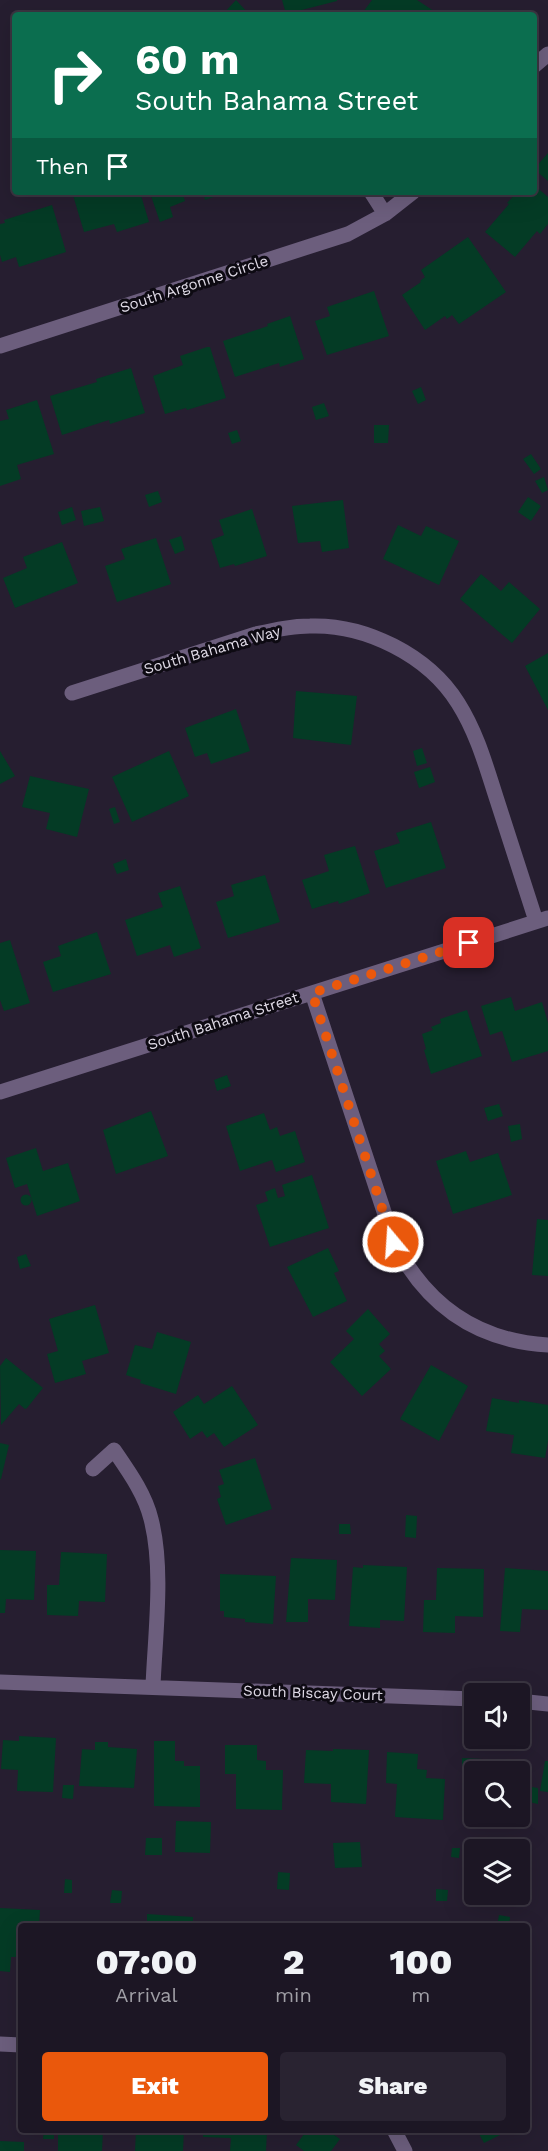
<!DOCTYPE html>
<html lang="en">
<head>
<meta charset="utf-8">
<style>
  :root { --surface:#1c1624; --page:#292331; --text:#f1f3f6; --muted:#a09fa6; --line:#3a3541; --accent:#ea580c }
  body { margin:0; font-family:"Work Sans",sans-serif; background:var(--page); color:var(--text); height:100vh; display:flex; flex-direction:column; font-size:22px; white-space:nowrap }
  * { box-sizing:border-box; margin:0 }
  p { font-size:20px; color:var(--muted) }
  .icon { flex:none; width:33px; height:33px; fill:none; stroke:currentColor; stroke-width:2; stroke-linecap:round; stroke-linejoin:round }
  .map { position:relative; flex:1; overflow:hidden }
  .panel { position:absolute; left:18px; top:1923px; width:512px; height:210px; display:flex; flex-direction:column; background:var(--surface); border-radius:6px; box-shadow:0 6px 24px #0002,0 0 0 2px var(--line) }
  .panel>* { flex:none }
  .guide { position:absolute; left:12px; top:12px; width:525px; height:183px; border-radius:6px; box-shadow:0 6px 24px #0002,0 0 0 2px var(--line); background:#0b6e4f; color:#fff; overflow:hidden }
  .buttons { position:absolute; left:464px; top:1683px; display:grid; gap:12px }
  .buttons a { display:grid; place-items:center; width:66px; height:66px; border-radius:6px; background:var(--surface); box-shadow:0 6px 24px #0002,0 0 0 2px var(--line); font-size:30px }
  .pin { position:absolute; display:grid; place-items:center; width:51px; height:51px; color:#fff; margin:-26px; border-radius:12px; box-shadow:0 3px 9px #0006 }
  .me { position:absolute; width:66px; margin:-33px; rotate:342deg; stroke-linejoin:round; filter:drop-shadow(0 0 4px #0008) }
  .turn { display:flex; align-items:center; gap:21px; height:126px; padding:0 24px; font-size:27px }
  .turn .icon { width:78px; height:78px; stroke-width:2.5 }
  .turn b { display:block; font-size:42px; line-height:51px }
  .then { display:flex; align-items:center; height:57px; padding:0 24px; background:#0003; gap:12px; font-size:22px }
  .eta { display:flex; justify-content:space-evenly; align-items:center; height:102px; text-align:center }
  .eta b { font-size:36px; font-weight:800; line-height:42px }
  .cta { display:flex; gap:12px; margin-top:auto; padding:12px 24px }
  .cta a { flex:1; height:69px; border-radius:6px; background:var(--accent); color:#fff; font-size:24px; font-weight:800; line-height:69px; text-align:center }
  .cta a+a { background:var(--page); color:var(--text) }
  .map>svg:first-child { display:block }
  .building { fill:#043b25 }
  .lines { fill:none; stroke-linecap:round; stroke-linejoin:round }
  .minor { stroke:#6c5e7d; stroke-width:15 }
  .route { stroke:#ea580c; stroke-width:10; stroke-dasharray:0 18 }
  .labels { text-anchor:middle; stroke-width:6; stroke-linejoin:round; paint-order:stroke }
  .street-label { font-size:15px; fill:#e0dbe7; stroke:#0d0a12 }
</style>
</head>
<body>
<div class="map">
<svg width="548" height="2151" viewBox="0 0 548 2151">
  <rect width="100%" height="100%" fill="#261e30"/>
  <path class="building" d="M236 0 250 15H222Z
    M282 0H337V1L286 14Z
    M372 0H417L440 15H368L363 12Z
    M548 153V181L534 169Z
    M534 185 548 197V224L540 234 537 231 515 257 485 232 509 204 507 203 517 192H534Z
    M72 192H140L149 222 117 232 114 224 84 232Z
    M163 192H182L185 201 170 207 173 217 160 222 151 196Z
    M203 192H228L205 200Z
    M52 205 66 252 19 267 16 257 2 262 0 255V224L5 223 4 220Z
    M468 237 506 292 459 324 452 315 447 319 445 316 425 330 402 295 421 282 420 281 425 277 421 270Z
    M374 291 389 336 327 355 315 321 330 316 327 307Z
    M290 316 304 359 280 367 279 363 235 377 223 341 268 326 267 324Z
    M207 347H210L226 398 187 410 186 408 165 414 153 376 183 365 180 356Z
    M131 368 145 413 110 424 109 420 62 435 50 396 97 382 96 379Z
    M421 387 426 400 418 404 412 391Z
    M37 400 54 454 17 465 21 479 0 486V421L9 419 6 410Z
    M324 403 329 416 316 420 312 407Z
    M374 425H389L388 443H374Z
    M237 430 241 441 232 444 228 433Z
    M531 454 541 469 534 474 523 459Z
    M544 477 548 490 542 493 535 481Z
    M158 491 162 502 149 507 145 495Z
    M528 497 541 506 531 521 518 512Z
    M343 500 349 548 322 552 320 541 298 543 292 506Z
    M72 507 76 520 62 525 58 512Z
    M100 507 104 521 84 526 81 511Z
    M252 509 267 556 235 566 234 564 220 568 211 540 224 535 219 520Z
    M398 525 421 536 426 526 459 541 439 585 383 559Z
    M181 536 185 550 175 554 169 540Z
    M156 538 171 584 117 602 105 566 125 559 121 549Z
    M62 542 78 583 15 608 3 578 27 568 23 557Z
    M481 574 501 591 509 582 540 609 512 643 460 599Z
    M548 653V710L525 666Z
    M296 691 357 696 351 745 293 738Z
    M236 709 250 751 211 764 207 753 195 757 185 728Z
    M422 748 427 763 417 766 413 751Z
    M0 751 15 776 0 784Z
    M169 751 189 796 132 822 112 777Z
    M430 767 435 782 419 788 414 772Z
    M30 776 89 789 77 837 46 829 50 813 22 807Z
    M115 807 120 822 114 824 109 809Z
    M431 822 446 868 386 888 374 851 400 843 396 833Z
    M355 846 370 893 339 904 338 901 312 909 302 880 329 871 324 855Z
    M126 859 129 870 117 874 113 864Z
    M265 875 280 922 228 938 216 902 234 896 231 885Z
    M180 886 201 948 174 957 170 945 137 956 125 920 163 907 158 893Z
    M97 932 111 974 53 992 43 962 61 956 58 946Z
    M10 940 30 1003 4 1011 0 1000V943Z
    M511 997 515 1011 542 1002 548 1023V1051L512 1062 502 1031 490 1035 481 1006Z
    M467 1010 482 1056 431 1074 424 1050 426 1049 422 1034 433 1030 431 1027 441 1023 440 1019Z
    M227 1075 231 1086 217 1091 214 1080Z
    M499 1104 503 1116 488 1121 484 1108Z
    M151 1111 168 1156 116 1174 103 1130Z
    M264 1113 270 1130 277 1127 280 1136 295 1131 305 1162 276 1172 272 1160 240 1171 226 1126Z
    M520 1124 522 1139 511 1142 508 1126Z
    M36 1148 43 1171 68 1163 80 1201 37 1216 27 1184 15 1188 6 1158Z
    M466 1151 470 1162 498 1153 512 1195 453 1214 436 1161Z
    M312 1175 329 1228 270 1247 256 1205 268 1201 265 1192 275 1188 278 1198 285 1196 282 1185Z
    M20.5 1200a5.5 5.5 0 1 1 11 0a5.5 5.5 0 1 1-11 0Z
    M537 1219 548 1220V1276L532 1275Z
    M328 1248 339 1271 334 1273 347 1301 313 1317 287 1267Z
    M26 1254 31 1266 20 1269 17 1257Z
    M95 1305 109 1353 82 1361 86 1374 55 1383 47 1354 58 1351 49 1319Z
    M368 1309 390 1334 379 1344 385 1351 379 1356 391 1369 362 1396 330 1362 354 1339 346 1331Z
    M157 1332 191 1342 176 1394 140 1383 141 1380 126 1375 135 1345 152 1349Z
    M6 1358 43 1388 27 1408 25 1409 19 1404 1 1425 0 1366Z
    M431 1365 468 1386 439 1441 400 1419Z
    M232 1386 258 1425 224 1447 214 1433 207 1438 202 1431 190 1439 173 1412 198 1395 204 1404Z
    M492 1398 519 1403V1400L548 1405V1441L545 1458 511 1453 514 1435 486 1431Z
    M0 1443 9 1445 1 1479H0Z
    M255 1458 272 1509 226 1525 217 1499 221 1497 218 1486 224 1484 219 1470Z
    M406 1515 417 1516 416 1538 405 1537Z
    M339 1524H350L351 1534H339Z
    M0 1550 36 1551 34 1600 6 1599 5 1613H0Z
    M61 1552 107 1554 105 1602 79 1601 78 1616 47 1615V1585H59Z
    M291 1558 337 1560 335 1600 308 1599V1622H286Z
    M363 1565 407 1567 404 1621 380 1620V1628L349 1626 353 1567 363 1568Z
    M437 1568 484 1569 483 1617 455 1616V1633L423 1632 424 1600H436Z
    M505 1568 548 1571V1610L522 1609 520 1632 500 1631Z
    M220 1574 276 1576 273 1624 245 1622V1619L224 1617V1611H220Z
    M19 1736 56 1738 53 1792 17 1791 18 1770 1 1769 3 1740 19 1741Z
    M154 1741H175V1761H184V1766H200V1807L154 1806Z
    M95 1742H108V1747L137 1749 134 1788 79 1786 82 1749 95 1750Z
    M225 1745H257V1760L266 1761V1770H283L282 1810 236 1809V1774H225Z
    M333 1749 369 1750 366 1804 331 1802V1784L304 1783 306 1750 333 1751Z
    M387 1752 418 1754 417 1769 427 1770 426 1778 445 1779 443 1820 395 1817 397 1784 386 1783Z
    M462 1758 503 1760 502 1768H517V1772H474V1788H462Z
    M545 1761H548V1792L540 1791Z
    M63 1785H74L73 1799 62 1798Z
    M532 1787 538 1788V1804L529 1802Z
    M472 1798H474V1816H516V1822L471 1820Z
    M176 1821 211 1822 210 1853 175 1852Z
    M146 1838H162V1855H145Z
    M360 1842 362 1867 335 1868 333 1843Z
    M452 1848H460L459 1858 451 1857Z
    M278 1872 290 1873 289 1890 277 1889Z
    M65 1879 72 1880V1893H64Z
    M436 1889 448 1890 447 1901H436Z
    M112 1890 122 1891 121 1903H110Z
    M0 1908 40 1910 39 1926H21L20 1957H11L10 1972 0 1971Z
    M147 1914 193 1917V1926H147Z
    M499 1915 510 1917 509 1926H497Z
    M44 2130H54V2139H43Z
    M58 2130H103L102 2151H58Z
    M136 2130H184L183 2151H135Z
    M203 2130H267L266 2151H230L231 2138 203 2137Z
    M307 2130H327L340 2139 331 2151H304L296 2145Z
    M477 2130H510L484 2143Z
    M0 2141 24 2142V2151H0Z"/>
  <g class="lines">
    <path class="minor" d="M534 66 548 54
      M371 192 385 214
      M0 346 348 234 385 214 413 192
      M72 693 256 634C274 630 291 626 310 626 365 624 428 655 458 703 477 733 486 766 497 800 510 840 523 881 536 921
      M312 993 394 1242C426 1305 477 1341 548 1345
      M0 1092 548 918
      M93 1469 114 1450C129 1472 145 1494 151 1519 164 1569 155 1635 153 1686
      M0 1682 474 1699
      M519 1701 548 1704
      M0 2044 21 2045
      M394 2130 405 2151"/>
  </g>
  <g class="lines">
    <path class="route" d="M393 1242 312 993 469 943"/>
  </g>
  <g class="labels">
    <g class="street-label">
      <text transform="translate(194 284) rotate(-18)" y="5">South Argonne Circle</text>
      <text transform="translate(212 650) rotate(-16)" y="5">South Bahama Way</text>
      <text transform="translate(223 1021) rotate(-18)" y="5">South Bahama Street</text>
      <text transform="translate(313 1693) rotate(2)" y="5">South Biscay Court</text>
    </g>
  </g>
</svg>
<div class="buttons">
<a><svg class="icon" aria-label="sound" viewBox="0 0 24 24"><path d="M4 9h4l5-4v14l-5-4H4zM17 9q2 3 0 6"/></svg></a>
<a><svg class="icon" aria-label="search" viewBox="0 0 24 24"><circle cx="10" cy="10" r="6"/><path d="M15 15l6 6"/></svg></a>
<a><svg class="icon" aria-label="layers" viewBox="0 0 24 24"><path d="M12 4l9 5-9 5-9-5zM3 14l9 5 9-5"/></svg></a>
</div>
<div class="pin" style="left:469px;top:943px;background:#d93025"><svg class="icon" aria-label="arrive" viewBox="0 0 24 24"><path d="M6 21V4h12l-3 4 3 4H6"/></svg></div>
<svg class="me" style="left:393px;top:1242px" viewBox="-20 -20 40 40"><circle r="17" fill="#ea580c" stroke="#fff" stroke-width="3"/><path d="M0-11L8 9 0 5-8 9z" fill="#fff"/></svg>
<div class="guide">
<div class="turn"><svg class="icon" aria-label="right" viewBox="0 0 24 24"><path d="M7 20v-9h11M14 6l5 5-5 5"/></svg><div><b>60 m</b>South Bahama Street</div></div>
<div class="then">Then<svg class="icon" aria-label="arrive" viewBox="0 0 24 24"><path d="M6 21V4h12l-3 4 3 4H6"/></svg></div>
</div>
<section class="panel">
<div class="eta">
<div><b>07:00</b><p>Arrival</p></div>
<div><b>2</b><p>min</p></div>
<div><b>100</b><p>m</p></div>
</div>
<div class="cta"><a>Exit</a><a>Share</a></div>
</section>
</div>
</body>
</html>
